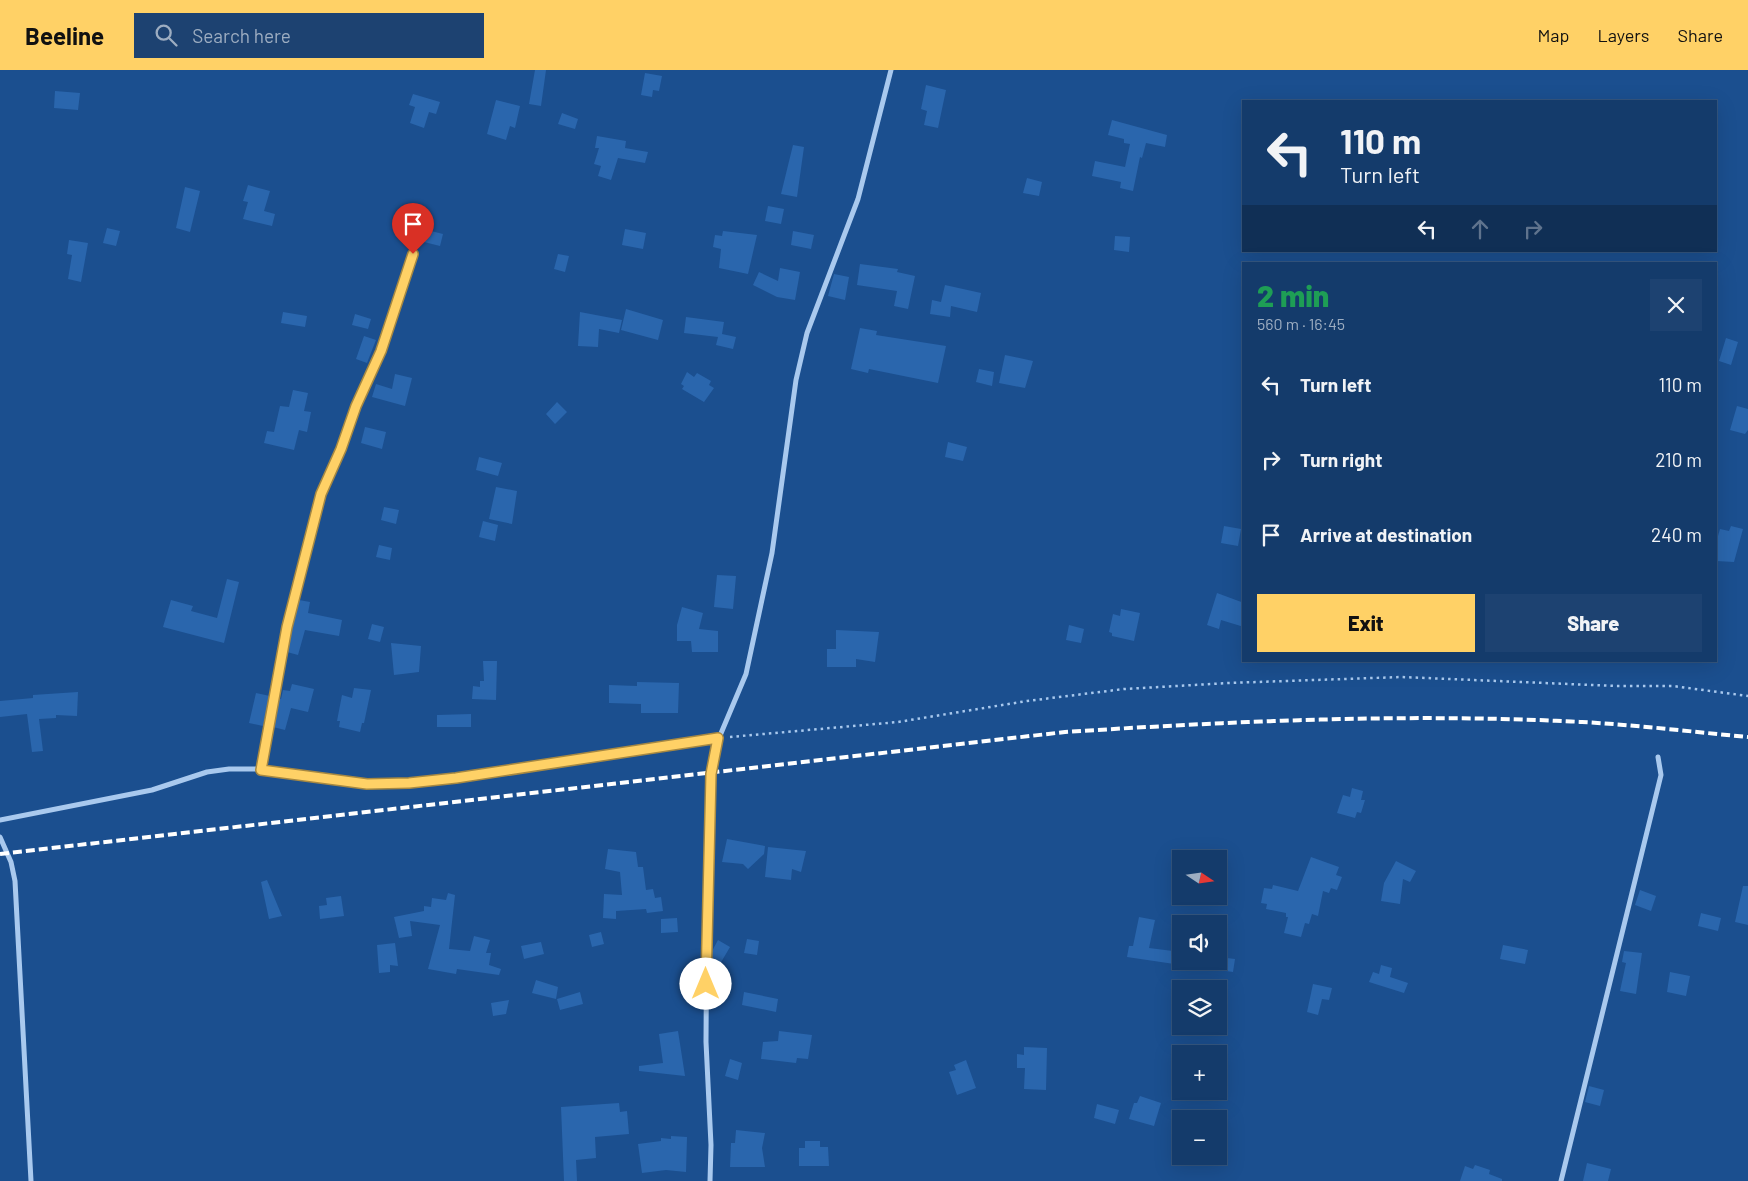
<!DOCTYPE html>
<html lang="en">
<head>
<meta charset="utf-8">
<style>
  :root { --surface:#143b6b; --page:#1d4271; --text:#f1f3f6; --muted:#9dadc1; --line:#33557e; --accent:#ffd166 }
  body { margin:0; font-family:Barlow,sans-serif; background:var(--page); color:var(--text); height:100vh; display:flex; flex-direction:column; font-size:19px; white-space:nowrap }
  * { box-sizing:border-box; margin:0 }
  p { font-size:16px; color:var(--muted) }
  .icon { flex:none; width:28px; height:28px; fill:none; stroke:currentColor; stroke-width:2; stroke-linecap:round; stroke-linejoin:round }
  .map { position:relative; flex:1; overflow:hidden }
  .side { position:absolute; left:1242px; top:192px; width:475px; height:400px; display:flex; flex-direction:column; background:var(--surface); border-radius:0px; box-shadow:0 5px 20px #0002,0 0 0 1px var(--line) }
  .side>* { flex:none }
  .top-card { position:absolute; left:1242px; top:30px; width:475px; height:152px; border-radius:0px; box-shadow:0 5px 20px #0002,0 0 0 1px var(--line); background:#143b6b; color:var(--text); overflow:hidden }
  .needle { width:32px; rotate:103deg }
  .fabs { position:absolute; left:1172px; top:780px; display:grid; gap:10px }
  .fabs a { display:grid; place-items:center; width:55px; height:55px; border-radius:0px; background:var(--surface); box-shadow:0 5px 20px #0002,0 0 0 1px var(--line); font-size:25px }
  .pin { position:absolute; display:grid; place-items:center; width:42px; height:42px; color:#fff; margin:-51px -21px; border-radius:50% 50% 50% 0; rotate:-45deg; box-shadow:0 0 5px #0007 }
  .pin .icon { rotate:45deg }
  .me { position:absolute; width:55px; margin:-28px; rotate:0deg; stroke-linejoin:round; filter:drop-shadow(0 0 4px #0008) }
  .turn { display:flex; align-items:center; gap:18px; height:105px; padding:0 15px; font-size:22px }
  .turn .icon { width:65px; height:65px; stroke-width:2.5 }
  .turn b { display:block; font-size:35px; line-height:42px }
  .lanes { display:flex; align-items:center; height:48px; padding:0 15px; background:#0003; justify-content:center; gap:25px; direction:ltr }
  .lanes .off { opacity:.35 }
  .round { display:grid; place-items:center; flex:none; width:52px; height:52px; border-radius:0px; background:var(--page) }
  .overview { display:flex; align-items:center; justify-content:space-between; height:85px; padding:0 15px }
  h1 { font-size:30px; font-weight:800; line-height:38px; color:#1e9e55 }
  .primary-button { display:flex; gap:10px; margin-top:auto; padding:10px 15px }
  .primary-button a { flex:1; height:58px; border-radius:0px; background:var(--accent); color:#111; font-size:20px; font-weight:800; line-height:58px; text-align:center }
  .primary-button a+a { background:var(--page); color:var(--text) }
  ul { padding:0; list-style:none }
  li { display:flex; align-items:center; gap:15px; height:75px; padding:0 15px }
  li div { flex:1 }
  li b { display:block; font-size:19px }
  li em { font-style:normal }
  header { display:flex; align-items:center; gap:30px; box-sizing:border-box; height:70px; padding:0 25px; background:var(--accent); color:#111 }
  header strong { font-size:24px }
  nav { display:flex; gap:28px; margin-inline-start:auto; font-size:18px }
  .search { width:350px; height:45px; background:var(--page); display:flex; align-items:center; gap:12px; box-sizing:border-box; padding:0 18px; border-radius:0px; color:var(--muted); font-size:19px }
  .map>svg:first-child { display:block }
  .building { fill:#2a66ad }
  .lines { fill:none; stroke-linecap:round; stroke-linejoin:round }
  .path { stroke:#a9c9ee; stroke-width:2.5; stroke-dasharray:2.5 4; stroke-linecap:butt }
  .minor { stroke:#a9c9ee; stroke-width:5 }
  .rail { stroke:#fff; stroke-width:4; stroke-dasharray:9 4; stroke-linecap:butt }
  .route-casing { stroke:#a68842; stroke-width:12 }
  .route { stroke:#ffd166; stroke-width:9 }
</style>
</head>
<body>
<header>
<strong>Beeline</strong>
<div class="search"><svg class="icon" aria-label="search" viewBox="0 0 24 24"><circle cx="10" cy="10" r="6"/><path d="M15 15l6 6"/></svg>Search here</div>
<nav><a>Map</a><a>Layers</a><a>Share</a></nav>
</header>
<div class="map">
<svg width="1748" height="1111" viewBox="0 0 1748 1111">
  <rect width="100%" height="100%" fill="#1b4f8f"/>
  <path class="building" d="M535 0H546L541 36 529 34Z
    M645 3 662 6 659 21 653 20 652 27 641 25Z
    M926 15 946 20 938 58 924 55 927 41 921 39Z
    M55 21 80 23 78 40 54 38Z
    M413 24 440 32 436 44 429 42 424 58 410 53 415 37 409 35Z
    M496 30 520 36 515 58 510 56 506 70 487 64Z
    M562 43 578 49 575 59 558 54Z
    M1112 50 1167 65 1165 77 1146 73 1142 88 1140 87 1133 121 1120 118 1121 112 1092 106 1095 91 1125 97 1130 74 1124 73V69L1108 65Z
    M597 66 626 71 625 78 648 82 645 93 618 88 611 110 598 106 601 96 594 94 599 78H595Z
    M793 75 804 77 797 127 781 124Z
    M1027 108 1042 112 1039 126 1023 123Z
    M248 115 270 121 264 141 275 144 272 156 243 149 248 132 243 131Z
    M185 117 200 121 190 162 176 158Z
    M768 136 784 139 781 154 765 151Z
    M107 158 120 161 116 176 103 173Z
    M625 159 646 163 643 179 622 175Z
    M427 160 443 164 440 176 424 172Z
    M723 161 757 165 748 204 719 198 721 179 713 177 715 165 722 166Z
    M793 161 814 165 811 179 791 175Z
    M1115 166 1130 167 1129 182 1114 180Z
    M69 170 88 173 81 212 68 209 72 185 67 184Z
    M558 184 569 186 565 202 554 199Z
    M860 194 898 199 897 202 915 206 908 239 894 236 897 221 857 215Z
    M780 198 800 202 795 230 777 227 753 215 759 202 778 211Z
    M834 204 849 207 845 230 828 226Z
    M945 215 981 223 977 242 951 236 950 247 930 244 932 230 941 232Z
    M626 239 663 250 658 270 621 260Z
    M283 242 307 246 305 257 281 253Z
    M580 242 622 250 619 263 599 259 598 277 578 276Z
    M355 244 371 249 368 259 352 255Z
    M686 247 724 252 722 264 736 267 733 279 716 275 718 267 684 263Z
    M860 258 877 261 876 265 946 276 938 313 869 299 868 303 851 299Z
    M364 266 376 270 367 293 356 289Z
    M1726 268 1738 272 1731 295 1719 291Z
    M1005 285 1033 291 1025 318 999 313Z
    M979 299 994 302 992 316 976 312Z
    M687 302 694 307 697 303 711 311 709 315 714 318 704 332 682 319 684 316 681 314Z
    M395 304 412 308 405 336 372 327 376 314 392 319Z
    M293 320 308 323 304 341 311 342 307 362 299 360 294 380 264 373 267 361 274 362 280 336 289 337Z
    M557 332 567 342 555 354 546 344Z
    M1737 336 1748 339V360L1745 364 1730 360Z
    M365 357 386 362 382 379 361 373Z
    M948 372 967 377 963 391 945 387Z
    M479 387 502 393 498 406 476 400Z
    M496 417 517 421 512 454 489 449Z
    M384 437 399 440 396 454 381 450Z
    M483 451 498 455 495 471 479 467Z
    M1224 456 1241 459 1238 476 1221 473Z
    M1731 456 1743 459 1734 492 1716 491V473L1720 459 1729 461Z
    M379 475 392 478 390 490 376 487Z
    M717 505 736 506 733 539 714 537Z
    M227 509 239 512 224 573 163 557 171 530 193 536 191 541 217 548Z
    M1217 523 1244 533V557L1221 550 1219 559 1207 555Z
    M299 530 310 532 308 543 342 550 339 566 305 560 298 585 287 582Z
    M682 537 703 543 699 559 718 561V582H692L691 571H677V555Z
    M1121 539 1140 543 1134 571 1112 566V563L1109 562 1113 544 1120 546Z
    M372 554 384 557 380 572 368 569Z
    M1069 555 1084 559 1081 573 1066 570Z
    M836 560 879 562 875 592 856 589V597H827V579H836Z
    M391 573 421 576 419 602 394 605Z
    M483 591H497L496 630 472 629 473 616 480 617V611H484Z
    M637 612 679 613 678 643H641V634L609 633V615L637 616Z
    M292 614 314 619 308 642 291 638 285 660 273 657 279 628 281 629 283 620 290 621Z
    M354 618 371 620 364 653H362L360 662 339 657 340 651H337L342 625 352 628Z
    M78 622 77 646 56 645V648L39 649 43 681 32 682 27 644 0 647V631L33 628V625Z
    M256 623 270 626 263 656 249 653Z
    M471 644V657H437V645Z
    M1352 718 1363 721 1361 730H1365L1361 743 1357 742 1355 748 1337 743 1343 725 1350 727Z
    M727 769 765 776 764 784 748 799 743 794 722 792Z
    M768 777 806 781 801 802 792 799 791 810 765 807Z
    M608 779 636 782 638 797H643L646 820 653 819 655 828 661 827 663 841 647 843 646 839 616 841V849L603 848 604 824 622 825 620 802 605 799Z
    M1311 787 1339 797 1336 805 1342 807 1337 820 1331 818 1329 823 1323 821 1318 846 1312 844 1309 854 1305 853 1301 867 1284 863 1288 847H1286V843L1266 839 1267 834 1261 833 1264 818 1272 819 1273 815 1298 821Z
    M1396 791 1416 801 1410 812 1403 809 1400 834 1381 831 1384 813Z
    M267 810 282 846 269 849 261 812Z
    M1743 816H1748V855L1735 852Z
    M1640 820 1656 826 1651 841 1635 835Z
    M448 823 455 825 449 879 470 881 474 866 490 870 486 883H491L489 895 501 899 499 905 457 899 456 904 428 899 440 855 410 851 412 866 399 868 394 847 424 841V836L431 837 432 828 446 830Z
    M341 826 344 846 320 849 319 836 327 835 326 828Z
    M1701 843 1721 848 1718 861 1698 856Z
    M1139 847 1155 850 1149 878 1181 882V895L1127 887 1129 876H1133Z
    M677 848 678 862 661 863V849Z
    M601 862 604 874 592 877 589 865Z
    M747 869 759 871 757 885 744 883Z
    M718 870 730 877 720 894 711 889V883Z
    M541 872 544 884 524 889 521 876Z
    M395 873 398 896 390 895V902L379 903 377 875Z
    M1503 875 1528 880 1525 894 1500 889Z
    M1624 881 1642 883 1636 924 1620 921 1626 893 1622 892Z
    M1219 887 1235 889 1233 902 1219 900Z
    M1381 895 1392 898 1390 907 1408 913 1404 923 1369 912 1373 902 1379 904Z
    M1670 902 1690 906 1686 926 1667 922Z
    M536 910 558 917 556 929 532 923Z
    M1313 914 1332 918 1329 930 1322 929 1318 945 1307 942Z
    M580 922 583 934 560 940 557 929Z
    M744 922 778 929 776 942 742 935Z
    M509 930 506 944 493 946 491 933Z
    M678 961 685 1006 639 1001V996L663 993 659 964Z
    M779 961 812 965 808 989 797 988 796 993 761 989 763 972 778 971Z
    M1024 977 1047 978 1046 1020 1024 1019 1025 998H1017V984L1024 985Z
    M730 989 742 993 738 1010 725 1006Z
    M966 990 976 1018 957 1025 949 1002 956 1000 954 995Z
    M1589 1016 1604 1020 1600 1036 1585 1032Z
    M1140 1026 1161 1033 1154 1056 1129 1049 1134 1033H1137Z
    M619 1033 620 1042 627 1041 629 1064 595 1067 596 1088 576 1090 577 1111H564L561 1037Z
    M1097 1034 1119 1040 1115 1054 1094 1048Z
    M736 1060 765 1063 762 1078 765 1097H730L731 1073H735Z
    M671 1066 687 1067 686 1102 666 1100 642 1103 638 1074 661 1071V1068L671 1069Z
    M805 1071H820V1077H828L829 1096H799V1078H805Z
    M1587 1093 1611 1099 1608 1111H1583Z
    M1475 1095 1490 1100 1489 1104 1502 1109V1111H1460L1465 1096 1473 1099Z"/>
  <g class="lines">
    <path class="path" d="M730 667 898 652 1027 631 1124 619 1228 613 1402 607 1616 616H1673L1748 626"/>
    <path class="minor" d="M261 700 287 557 321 424 381 281 413 184
      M0 750 152 720 207 702 229 699H256L367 714 409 713 456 708 719 668
      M0 767 11 792 15 811 31 1111
      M710 1111 711 1075 706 972 707 816 711 703 719 668 746 604 772 483 796 310 807 263 858 129 891 0
      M1561 1111 1661 705 1658 687"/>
    <path class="rail" d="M0 784 1065 662C1237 651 1410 643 1582 652 1638 655 1693 662 1748 667"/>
  </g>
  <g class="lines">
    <defs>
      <path id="route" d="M413 184 381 281 356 336 341 379 321 424 287 557 261 700 367 714 409 713 456 708 718 668 711 704 706 914"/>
    </defs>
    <use href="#route" class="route-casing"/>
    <use href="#route" class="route"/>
  </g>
</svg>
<div class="fabs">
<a><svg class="needle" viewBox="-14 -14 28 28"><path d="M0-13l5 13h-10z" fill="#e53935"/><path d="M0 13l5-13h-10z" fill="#9dadc1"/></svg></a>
<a><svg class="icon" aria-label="sound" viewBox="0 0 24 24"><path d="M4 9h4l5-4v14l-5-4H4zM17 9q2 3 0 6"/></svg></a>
<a><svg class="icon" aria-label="layers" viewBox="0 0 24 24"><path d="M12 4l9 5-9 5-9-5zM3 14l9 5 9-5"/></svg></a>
<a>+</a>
<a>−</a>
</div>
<div class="pin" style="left:413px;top:184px;background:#d93025"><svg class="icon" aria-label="arrive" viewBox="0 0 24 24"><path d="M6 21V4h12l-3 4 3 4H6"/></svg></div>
<svg class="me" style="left:706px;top:914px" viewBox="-20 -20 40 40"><circle r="19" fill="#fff"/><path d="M0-13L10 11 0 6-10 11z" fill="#ffd166"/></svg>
<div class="top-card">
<div class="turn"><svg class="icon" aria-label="left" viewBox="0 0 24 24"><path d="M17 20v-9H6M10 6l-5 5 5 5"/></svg><div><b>110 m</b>Turn left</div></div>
<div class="lanes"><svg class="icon" aria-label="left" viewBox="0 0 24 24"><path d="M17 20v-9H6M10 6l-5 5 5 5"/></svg><svg class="icon off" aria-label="ahead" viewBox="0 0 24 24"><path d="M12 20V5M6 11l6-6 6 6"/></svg><svg class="icon off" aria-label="right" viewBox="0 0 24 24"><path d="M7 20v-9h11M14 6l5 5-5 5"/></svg></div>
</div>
<section class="side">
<div class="overview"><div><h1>2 min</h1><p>560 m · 16:45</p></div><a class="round"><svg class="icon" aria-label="close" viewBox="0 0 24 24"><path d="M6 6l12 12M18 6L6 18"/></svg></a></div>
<ul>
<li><svg class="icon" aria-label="left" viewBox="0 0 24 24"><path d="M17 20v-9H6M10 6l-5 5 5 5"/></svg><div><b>Turn left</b></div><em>110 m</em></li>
<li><svg class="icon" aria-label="right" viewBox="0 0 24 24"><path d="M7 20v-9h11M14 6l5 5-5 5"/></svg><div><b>Turn right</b></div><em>210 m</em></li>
<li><svg class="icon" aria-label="arrive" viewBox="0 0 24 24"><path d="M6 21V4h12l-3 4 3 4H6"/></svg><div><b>Arrive at destination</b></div><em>240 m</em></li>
</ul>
<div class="primary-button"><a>Exit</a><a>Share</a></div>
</section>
</div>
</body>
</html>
